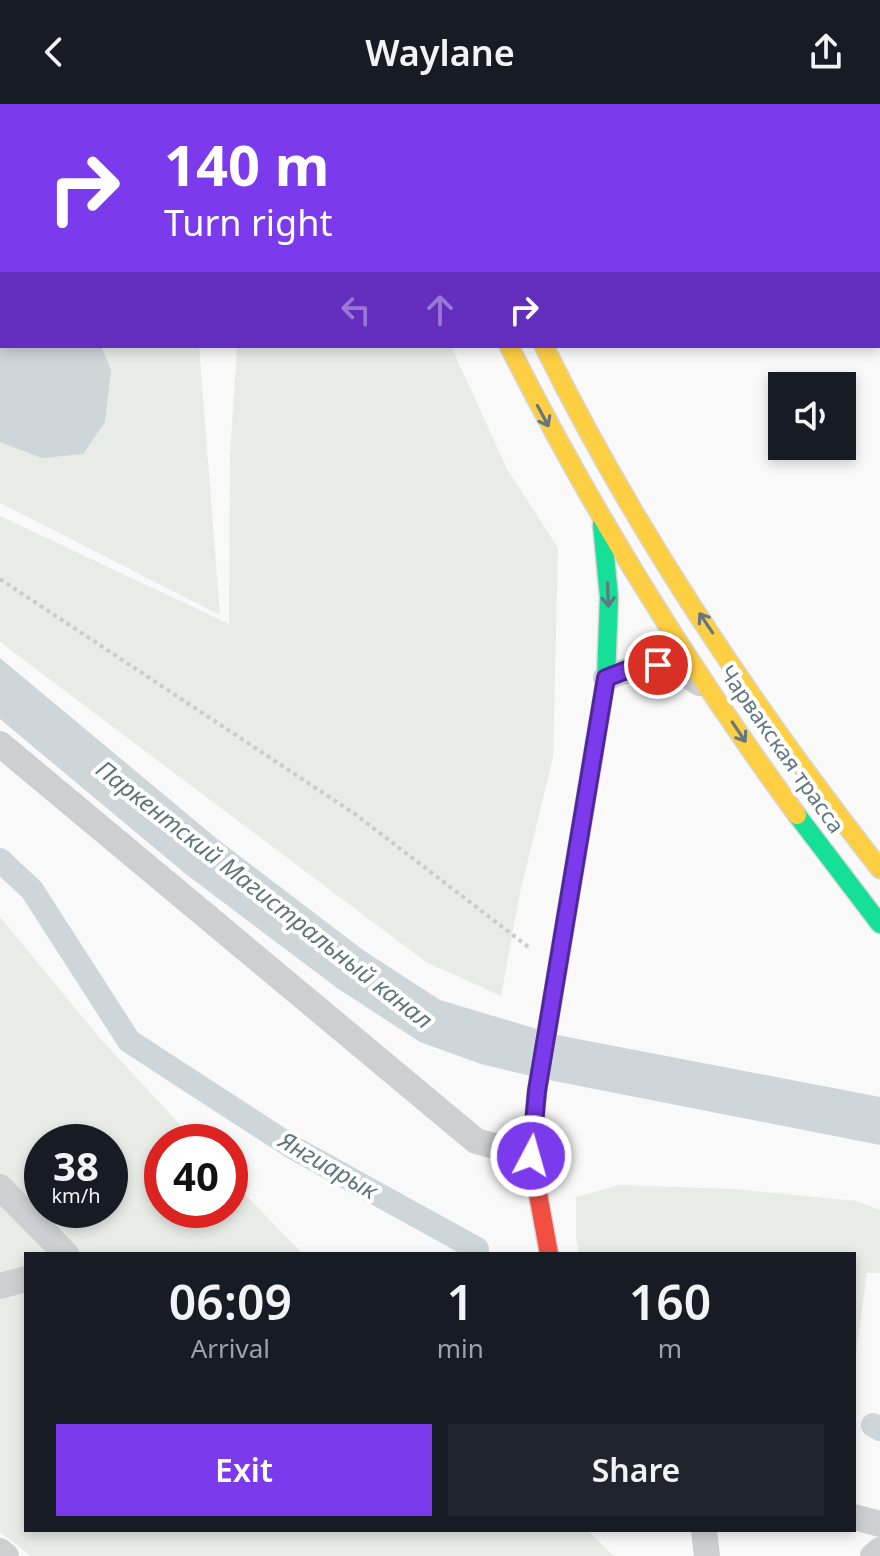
<!DOCTYPE html>
<html lang="en">
<head>
<meta charset="utf-8">
<style>
  :root { --surface:#171b24; --page:#20242c; --text:#f1f3f6; --muted:#9ea1a6; --accent:#7c3aed }
  body { margin:0; font-family:"Noto Sans",sans-serif; background:var(--page); color:var(--text); height:100vh; display:flex; flex-direction:column; font-size:30px; white-space:nowrap }
  * { box-sizing:border-box; margin:0 }
  p { font-size:26px; color:var(--muted) }
  .icon { flex:none; width:44px; height:44px; fill:none; stroke:currentColor; stroke-width:2; stroke-linecap:round; stroke-linejoin:round }
  .map { position:relative; flex:1; overflow:hidden }
  .panel { position:absolute; left:24px; top:1148px; width:832px; height:280px; display:flex; flex-direction:column; background:var(--surface); border-radius:0px; box-shadow:0 4px 12px #0003 }
  .panel>* { flex:none }
  .banner { position:absolute; left:0px; top:0px; width:880px; height:244px; box-shadow:0 4px 12px #0003; background:#7c3aed; color:#fff; overflow:hidden }
  .fabs { position:absolute; left:768px; top:268px; display:grid; gap:16px }
  .fabs a { display:grid; place-items:center; width:88px; height:88px; border-radius:0px; background:var(--surface); box-shadow:0 4px 12px #0003; font-size:40px }
  .speed { position:absolute; left:24px; top:1020px; display:flex; gap:16px; font-size:40px; font-weight:700; text-align:center }
  .speed>* { display:grid; place-content:center; width:104px; height:104px; border-radius:50%; background:var(--surface); box-shadow:0 4px 12px #0003; line-height:1 }
  .speed small { font-size:20px; font-weight:400 }
  .speed .limit { border:12px solid #d22; background:#fff; color:#111 }
  .pin { position:absolute; display:grid; place-items:center; width:68px; height:68px; color:#fff; margin:-34px; border:4px solid #fff; border-radius:50%; box-shadow:0 2px 8px #0007 }
  .me { position:absolute; width:88px; margin:-44px; rotate:6deg; stroke-linejoin:round; filter:drop-shadow(0 0 6px #0008) }
  .turn { display:flex; align-items:center; gap:28px; height:168px; padding:0 32px; font-size:36px }
  .turn .icon { width:104px; height:104px; stroke-width:2.5 }
  .turn b { display:block; font-size:56px; line-height:68px }
  .lanes { display:flex; align-items:center; height:76px; padding:0 32px; background:#0003; justify-content:center; gap:40px; direction:ltr }
  .lanes .off { opacity:.35 }
  .eta { display:flex; justify-content:space-evenly; align-items:center; height:136px; text-align:center }
  .eta b { font-size:48px; font-weight:600; line-height:56px }
  .button { display:flex; gap:16px; margin-top:auto; padding:16px 32px }
  .button a { flex:1; height:92px; border-radius:0px; background:var(--accent); color:#fff; font-size:32px; font-weight:600; line-height:92px; text-align:center }
  .button a+a { background:var(--page); color:var(--text) }
  header { display:flex; justify-content:space-between; align-items:center; height:104px; padding:0 32px; background:var(--surface); font-size:36px; font-weight:600 }
  .map>svg:first-child { display:block }
  .green { fill:#e8ebe6; fill-rule:evenodd }
  .water { fill:#ced6d9 }
  .lines { fill:none; stroke-linecap:round; stroke-linejoin:round }
  .canal { stroke:#ced6d9; stroke-width:24 }
  .fast-casing { stroke:#d5d6d7; stroke-width:21 }
  .slow-casing { stroke:#d5d6d7; stroke-width:21 }
  .jam-casing { stroke:#d5d6d7; stroke-width:21 }
  .path { stroke:#cbcccd; stroke-width:4; stroke-dasharray:4 4; stroke-linecap:butt }
  .street { stroke:#cecfd0; stroke-width:26 }
  .fast { stroke:#16e098; stroke-width:18 }
  .slow { stroke:#ffcf43; stroke-width:18 }
  .jam { stroke:#f24e42; stroke-width:18 }
  .oneway { stroke:#657683 }
  .route-casing { stroke:#51269a; stroke-width:20 }
  .route { stroke:#7c3aed; stroke-width:14 }
  .labels { text-anchor:middle; stroke-width:8; stroke-linejoin:round; paint-order:stroke }
  .street-label { font-size:22px; fill:#657683; stroke:#fff }
  .water-label { font-size:24px; font-style:italic; fill:#60757c; stroke:#fff }
</style>
</head>
<body>
<header><svg class="icon" aria-label="back" viewBox="0 0 24 24"><path d="M15 5l-7 7 7 7"/></svg>Waylane<svg class="icon" aria-label="share" viewBox="0 0 24 24"><path d="M12 15V3M7 8l5-5 5 5M5 13v7h14v-7"/></svg></header>
<div class="map">
<svg width="880" height="1452" viewBox="0 0 880 1452">
  <rect width="100%" height="100%" fill="#f9f9f9"/>
  <path class="green" d="M0 0H181V2H2V242H199L220 511 0 399Z
    M237 242H451L507 365 558 444 553 653 519 793 501 892 426 858 0 538V412L229 520 230 352Z
    M0 813 98 932 196 1038H162V1106H230V1075L303 1150H26V1426H587L614 1452H31L0 1428ZM42 1038H110V1106H42Z
    M619 1081 734 1085 856 1097 880 1106V1169H867L854 1264V1150H579L576 1134V1093Z"/>
  <path class="water" d="M0 0 15 2H2V242H101L111 266 105 318 83 350 42 354 0 338Z
    M0 554 216 734 363 846 440 896 557 931 880 993V1041L544 975 481 960 420 938 337 884 187 771 0 615Z"/>
  <g class="lines">
    <path class="canal" d="M0 756 32 786 129 937 292 1043 477 1145
      M873 1321 880 1325"/>
    <defs>
      <path id="fast" d="M406 0 407 2
        M797 711 880 820
        M557 868 606 574 609 493 602 420"/>
      <path id="slow" d="M443 0V2
        M509 242C592 407 688 562 797 711
        M544 242C634 425 754 604 880 765"/>
      <path id="jam" d="M549 1150 531 1052 537 987 557 868"/>
    </defs>
    <use href="#fast" class="fast-casing"/>
    <use href="#slow" class="slow-casing"/>
    <use href="#jam" class="jam-casing"/>
    <path class="path" d="M538 2V0
      M592 2V0
      M0 475 355 710 531 845"/>
    <path class="street" d="M606 574C642 560 666 554 699 579
      M0 640 476 1037 531 1052
      M0 1083 66 1150
      M0 1182 26 1175
      M854 1413 880 1420
      M704 1426 707 1452
      M0 1447 6 1452
      M873 1452 880 1446"/>
    <use href="#fast" class="fast"/>
    <use href="#slow" class="slow"/>
    <use href="#jam" class="jam"/>
  </g>
  <defs><path id="oneway-shaft" d="M-6 0H5M1.5-3L5.5 0L1.5 3" fill="none" stroke-width="1.6" stroke-linecap="round" stroke-linejoin="round" transform="scale(2)"/></defs>
  <g class="oneway">
    <use href="#oneway-shaft" transform="translate(543 312) rotate(62)"/>
    <use href="#oneway-shaft" transform="translate(608 491) rotate(88)"/>
    <use href="#oneway-shaft" transform="translate(706 519) rotate(-124)"/>
    <use href="#oneway-shaft" transform="translate(739 628) rotate(56)"/>
  </g>
  <g class="lines">
    <defs>
      <path id="route" d="M531 1052 537 987 606 574 632 564 658 561"/>
    </defs>
    <use href="#route" class="route-casing"/>
    <use href="#route" class="route"/>
  </g>
  <g class="labels">
    <g class="street-label">
      <text transform="translate(782 645) rotate(55)" y="8">Чарвакская трасса</text>
    </g>
    <g class="water-label">
      <text transform="translate(264 791) rotate(38)" y="8">Паркентский Магистральный канал</text>
      <text transform="translate(328 1062) rotate(30)" y="8">Янгиарык</text>
    </g>
  </g>
</svg>
<div class="fabs">
<a><svg class="icon" aria-label="sound" viewBox="0 0 24 24"><path d="M4 9h4l5-4v14l-5-4H4zM17 9q2 3 0 6"/></svg></a>
</div>
<div class="speed"><div>38<small>km/h</small></div><div class="limit">40</div></div>
<div class="pin" style="left:658px;top:561px;background:#d93025"><svg class="icon" aria-label="arrive" viewBox="0 0 24 24"><path d="M6 21V4h12l-3 4 3 4H6"/></svg></div>
<svg class="me" style="left:531px;top:1052px" viewBox="-20 -20 40 40"><circle r="17" fill="#7c3aed" stroke="#fff" stroke-width="3"/><path d="M0-11L8 9 0 5-8 9z" fill="#fff"/></svg>
<div class="banner">
<div class="turn"><svg class="icon" aria-label="right" viewBox="0 0 24 24"><path d="M7 20v-9h11M14 6l5 5-5 5"/></svg><div><b>140 m</b>Turn right</div></div>
<div class="lanes"><svg class="icon off" aria-label="left" viewBox="0 0 24 24"><path d="M17 20v-9H6M10 6l-5 5 5 5"/></svg><svg class="icon off" aria-label="ahead" viewBox="0 0 24 24"><path d="M12 20V5M6 11l6-6 6 6"/></svg><svg class="icon" aria-label="right" viewBox="0 0 24 24"><path d="M7 20v-9h11M14 6l5 5-5 5"/></svg></div>
</div>
<section class="panel">
<div class="eta">
<div><b>06:09</b><p>Arrival</p></div>
<div><b>1</b><p>min</p></div>
<div><b>160</b><p>m</p></div>
</div>
<div class="button"><a>Exit</a><a>Share</a></div>
</section>
</div>
</body>
</html>
